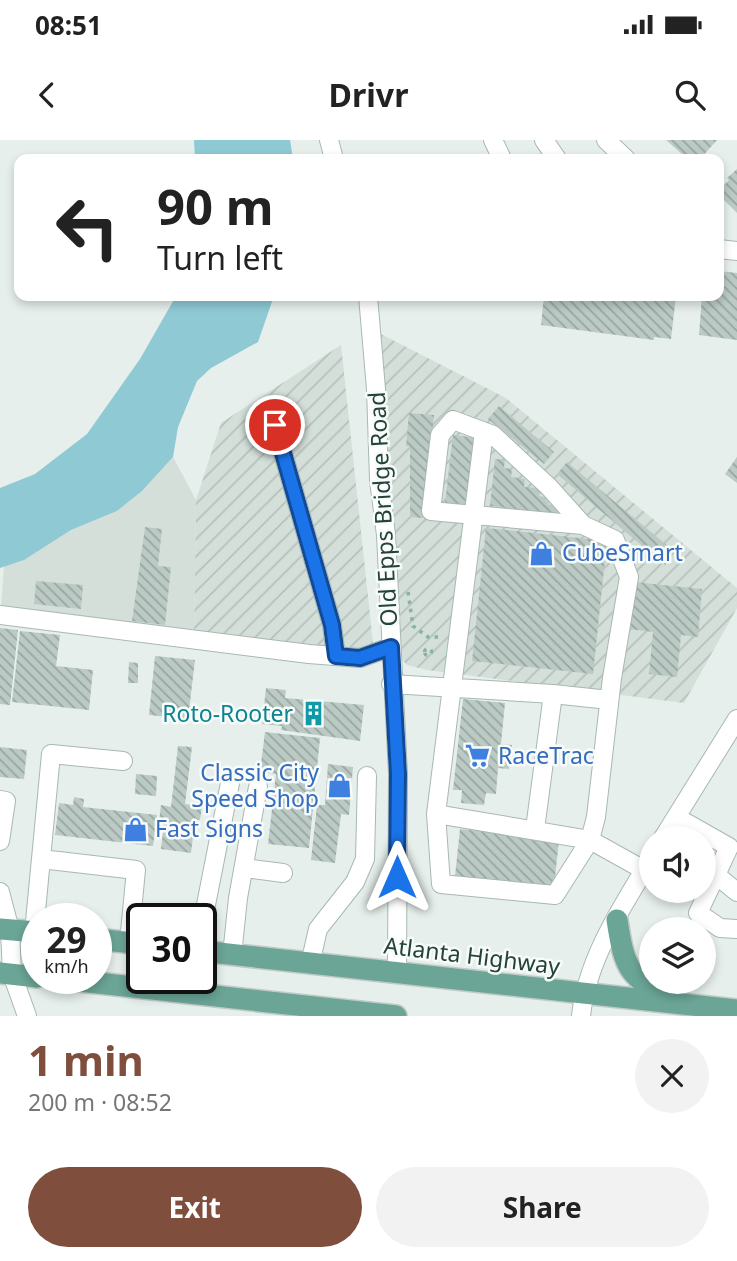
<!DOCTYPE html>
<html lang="en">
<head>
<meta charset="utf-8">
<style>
  :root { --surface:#fff; --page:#f2f2f2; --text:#222; --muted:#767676; --accent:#804e3d }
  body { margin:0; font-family:"Noto Sans",sans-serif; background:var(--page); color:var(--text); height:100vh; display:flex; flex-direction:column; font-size:26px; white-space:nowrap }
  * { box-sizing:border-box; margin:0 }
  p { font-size:23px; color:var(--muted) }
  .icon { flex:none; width:38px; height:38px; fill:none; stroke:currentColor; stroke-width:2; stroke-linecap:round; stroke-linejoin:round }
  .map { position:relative; height:876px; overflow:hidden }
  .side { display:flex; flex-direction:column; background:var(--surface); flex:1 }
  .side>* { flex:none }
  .top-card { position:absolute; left:14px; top:14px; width:710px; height:147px; border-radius:14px; box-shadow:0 4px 10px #0003; background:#fff; color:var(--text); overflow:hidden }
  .buttons { position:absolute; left:639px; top:686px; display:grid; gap:14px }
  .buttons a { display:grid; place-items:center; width:77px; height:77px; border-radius:50%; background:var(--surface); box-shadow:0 4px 10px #0003; font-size:35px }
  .speed { position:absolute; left:21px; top:763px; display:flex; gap:14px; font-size:35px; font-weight:700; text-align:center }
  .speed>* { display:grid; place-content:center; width:91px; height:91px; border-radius:50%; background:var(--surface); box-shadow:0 4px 10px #0003; line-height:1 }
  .speed small { font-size:18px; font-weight:400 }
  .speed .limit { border:4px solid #111; border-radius:10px; background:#fff; color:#111 }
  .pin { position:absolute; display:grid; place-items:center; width:60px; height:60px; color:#fff; margin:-30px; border:4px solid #fff; border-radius:50%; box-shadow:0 2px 7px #0007 }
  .me { position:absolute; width:77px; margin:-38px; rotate:0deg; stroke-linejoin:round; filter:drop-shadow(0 0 5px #0008) }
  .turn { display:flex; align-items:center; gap:24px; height:147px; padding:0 28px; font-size:32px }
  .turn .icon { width:91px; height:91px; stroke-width:2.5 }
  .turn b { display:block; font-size:49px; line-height:60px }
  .round { display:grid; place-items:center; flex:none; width:74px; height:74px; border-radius:37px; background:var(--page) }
  .summary { display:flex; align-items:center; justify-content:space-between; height:119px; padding:0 28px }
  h1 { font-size:42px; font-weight:700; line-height:52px; color:var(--accent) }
  .primary-button { display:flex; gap:14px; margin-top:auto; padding:14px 28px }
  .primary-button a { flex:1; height:80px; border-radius:42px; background:var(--accent); color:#fff; font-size:28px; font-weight:700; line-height:80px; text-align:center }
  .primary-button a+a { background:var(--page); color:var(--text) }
  .status { display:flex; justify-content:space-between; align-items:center; height:49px; padding:0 35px; background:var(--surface); direction:ltr }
  .status svg { height:19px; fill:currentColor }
  header { display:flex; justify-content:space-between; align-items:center; height:91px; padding:0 28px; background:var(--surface); font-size:32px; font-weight:700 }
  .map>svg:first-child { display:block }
  .built { fill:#d4dfda }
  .industrial { fill:url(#industrial-furrows) }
  .water { fill:#8ec9d4 }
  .building { fill:url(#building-back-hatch) }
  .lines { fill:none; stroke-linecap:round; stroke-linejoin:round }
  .minor-casing { stroke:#a8b8b2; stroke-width:20 }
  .major-casing { stroke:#c2cac8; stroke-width:24 }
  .path { stroke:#86b3a5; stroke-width:3.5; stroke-dasharray:3.5 5; stroke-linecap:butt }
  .minor { stroke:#fff; stroke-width:18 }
  .major { stroke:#6aa596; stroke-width:21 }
  .route-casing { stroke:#114b97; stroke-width:18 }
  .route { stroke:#1a73e8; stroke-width:12 }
  .labels { text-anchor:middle; stroke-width:5; stroke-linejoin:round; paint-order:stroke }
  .street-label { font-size:23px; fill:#24423a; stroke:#f7fbf9 }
  .shop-label { font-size:23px; fill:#366cbe; stroke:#f7fbf9; text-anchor:start }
  .culture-label { font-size:23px; fill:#0d838f; stroke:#f7fbf9; text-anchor:end }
</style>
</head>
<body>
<div class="status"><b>08:51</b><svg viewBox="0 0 49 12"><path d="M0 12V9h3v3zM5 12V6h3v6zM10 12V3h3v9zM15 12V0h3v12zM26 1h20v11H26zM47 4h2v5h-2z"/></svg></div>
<header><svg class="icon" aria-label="back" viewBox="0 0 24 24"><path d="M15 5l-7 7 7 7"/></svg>Drivr<svg class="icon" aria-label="search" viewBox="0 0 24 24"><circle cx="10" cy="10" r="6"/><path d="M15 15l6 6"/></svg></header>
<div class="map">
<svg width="737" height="876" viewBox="0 0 737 876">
  <defs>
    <pattern id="industrial-furrows" width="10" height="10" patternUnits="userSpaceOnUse" patternTransform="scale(1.75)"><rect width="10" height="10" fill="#d4dfda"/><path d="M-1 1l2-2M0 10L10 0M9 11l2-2" fill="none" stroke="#b6c1bc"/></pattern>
    <pattern id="building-back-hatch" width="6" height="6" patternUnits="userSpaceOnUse" patternTransform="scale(1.75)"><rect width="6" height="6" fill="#bbcac4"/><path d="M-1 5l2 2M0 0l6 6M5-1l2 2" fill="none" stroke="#98a6a0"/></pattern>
  </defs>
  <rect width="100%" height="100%" fill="#e6efeb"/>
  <path class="built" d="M173 317 196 360 194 492 1 468 4 426 22 421 71 390 117 371 142 351Z"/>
  <path class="industrial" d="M379 193 506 258 737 448V468L684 563 427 530 407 525 396 513Z
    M341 205 373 503 362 508 313 507 194 492 196 360 221 283Z"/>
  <path class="water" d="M194 0H290L293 19H195Z
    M176 156H274L258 202 211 228 197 241 178 287 173 317 142 351 117 371 71 390 24 420 0 428V348L35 334 87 294 140 219Z"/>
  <path class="building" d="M666 0H717L700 19 682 14Z
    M737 29V73L719 55V50L729 40 727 38Z
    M719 131 737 133V200L699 195 702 156H719Z
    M544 156H676L671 199 654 197V200L541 185Z
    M499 266 554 312 544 324 488 279Z
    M409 273 434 275 423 378 410 377V306H406Z
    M453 295 477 298 469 366 445 363Z
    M737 317V343L725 334Z
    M495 319 505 320 504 328 512 329 511 337 525 339 524 347 540 348 539 356 547 357 546 364 558 366 557 374 490 366Z
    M567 322 675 412 665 425 557 334Z
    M145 387 162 389 158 426 171 427 165 485 132 481Z
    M486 388 607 401 593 534 472 521Z
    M36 441 83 445 81 469 34 464Z
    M634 442 702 449 698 497 681 495 677 537 649 534 653 492 629 489Z
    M0 488 18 490 10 565 0 564Z
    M20 491 60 495 56 526 93 530 89 570 12 562Z
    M155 516 195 520 188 579 149 575Z
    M129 522 138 523V543H128Z
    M266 548 286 550 285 558 364 565 360 601 281 590 282 586 262 584Z
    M463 559 505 563 501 604 512 605 509 629 498 628 496 654 486 653 484 665 461 663 462 650H453Z
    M265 592 320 598 309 708 268 704 276 634 260 632Z
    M178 606 192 607 185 664 202 666 200 680H195L191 713 161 709 164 682H159L161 665 171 667Z
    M0 607 27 610 24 639 0 637Z
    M328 624 353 627 349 675 341 674 335 723 311 720 317 665H325Z
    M136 634 157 636 156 656 135 654Z
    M74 657 84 659 83 667 157 675 153 706 55 695 59 663 73 665Z
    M460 689 559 700 554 747 455 736Z"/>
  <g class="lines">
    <defs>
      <path id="minor" d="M329 0 334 19
        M493 0 502 19
        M544 0 557 19
        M606 0 626 19
        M719 109 737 111
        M368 156 376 249 379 340 386 395 398 634 397 834
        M275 285 332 485 336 516
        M484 292 436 674 441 744 555 755 590 700 596 677 612 538 629 437 615 400 583 385 549 347 493 295 453 280 440 295 431 371 583 385
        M0 475 309 514 360 518 391 507
        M391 544 553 554 535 689
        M553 554 609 560
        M0 660 6 661 0 701
        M436 674 590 700 644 730
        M676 677 729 707 716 735 737 752
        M663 698 737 579
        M41 719 136 730 129 802
        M244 728 283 733
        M716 735 698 773 720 788 737 789
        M0 752 10 790 12 834 27 876
        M201 790 230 643
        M34 792 51 614 123 621
        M232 815 238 758 258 647
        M310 824 318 789 355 742 365 719 367 636
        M581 876C587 819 622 767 651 719"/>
      <path id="major" d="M617 780C625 832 629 836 674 861
        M0 789 37 792
        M96 799 142 804
        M201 811 737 870
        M0 833 37 837
        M52 838 396 876"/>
    </defs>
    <use href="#minor" class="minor-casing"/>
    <use href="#major" class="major-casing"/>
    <path class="path" d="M408 452 413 486 428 497H441
      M424.5 512a3.5 3.5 0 1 1 7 0a3.5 3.5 0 1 1-7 0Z"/>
    <use href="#minor" class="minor"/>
    <use href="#major" class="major"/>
  </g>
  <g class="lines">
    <defs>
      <path id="route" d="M275 285 332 485 336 516 360 518 391 507 398 634 397 737"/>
    </defs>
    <use href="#route" class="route-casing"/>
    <use href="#route" class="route"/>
  </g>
  <defs>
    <symbol id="shop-bare" viewBox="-9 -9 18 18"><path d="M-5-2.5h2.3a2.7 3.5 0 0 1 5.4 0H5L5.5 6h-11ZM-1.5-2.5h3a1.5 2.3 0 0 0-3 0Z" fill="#3f7fe0" stroke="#f7fbf9" stroke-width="2.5" paint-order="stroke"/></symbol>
    <symbol id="building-bare" viewBox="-9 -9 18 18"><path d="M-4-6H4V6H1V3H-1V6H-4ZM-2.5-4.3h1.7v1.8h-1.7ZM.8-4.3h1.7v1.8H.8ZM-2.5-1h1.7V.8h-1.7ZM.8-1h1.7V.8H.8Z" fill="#0f9aa8" stroke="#f7fbf9" stroke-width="2.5" paint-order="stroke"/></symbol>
    <symbol id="supermarket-bare" viewBox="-9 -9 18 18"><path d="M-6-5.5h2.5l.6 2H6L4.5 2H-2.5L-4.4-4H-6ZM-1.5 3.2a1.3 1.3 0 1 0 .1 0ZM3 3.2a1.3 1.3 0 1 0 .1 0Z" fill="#3f7fe0" stroke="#f7fbf9" stroke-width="2.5" paint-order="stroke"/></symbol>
  </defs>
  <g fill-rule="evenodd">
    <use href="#shop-bare" x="524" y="396" width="35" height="35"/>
    <use href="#building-bare" x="296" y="556" width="35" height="35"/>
    <use href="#supermarket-bare" x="460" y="598" width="35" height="35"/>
    <use href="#shop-bare" x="322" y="628" width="35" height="35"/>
    <use href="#shop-bare" x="118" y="672" width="35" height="35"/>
  </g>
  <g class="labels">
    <g class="street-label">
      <text transform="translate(383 369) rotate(-93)" y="8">Old Epps Bridge Road</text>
      <text transform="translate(472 816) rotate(7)" y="8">Atlanta Highway</text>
    </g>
    <g class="shop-label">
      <text x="562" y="421">CubeSmart</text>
      <text x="498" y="624">RaceTrac</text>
      <text x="319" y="641" text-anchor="end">Classic City<tspan x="319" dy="26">Speed Shop</tspan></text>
      <text x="155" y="697">Fast Signs</text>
    </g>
    <g class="culture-label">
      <text x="293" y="582">Roto-Rooter</text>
    </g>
  </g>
</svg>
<div class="buttons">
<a><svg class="icon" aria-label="sound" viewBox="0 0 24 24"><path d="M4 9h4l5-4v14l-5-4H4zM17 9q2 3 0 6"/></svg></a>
<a><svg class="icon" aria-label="layers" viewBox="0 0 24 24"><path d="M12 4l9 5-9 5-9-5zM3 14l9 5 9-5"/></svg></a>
</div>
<div class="speed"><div>29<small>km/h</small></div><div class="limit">30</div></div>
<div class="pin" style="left:275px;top:285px;background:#d93025"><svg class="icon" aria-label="arrive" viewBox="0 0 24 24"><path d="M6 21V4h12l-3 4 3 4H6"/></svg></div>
<svg class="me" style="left:397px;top:737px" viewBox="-20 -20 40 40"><path d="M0-17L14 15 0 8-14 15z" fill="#1a73e8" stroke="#fff" stroke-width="4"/></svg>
<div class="top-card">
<div class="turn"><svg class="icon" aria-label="left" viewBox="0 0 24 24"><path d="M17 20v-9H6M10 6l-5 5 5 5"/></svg><div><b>90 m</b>Turn left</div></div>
</div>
</div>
<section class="side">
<div class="summary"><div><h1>1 min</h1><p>200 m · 08:52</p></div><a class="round"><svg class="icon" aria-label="close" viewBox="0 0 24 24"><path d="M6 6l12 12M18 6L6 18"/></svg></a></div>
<div class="primary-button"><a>Exit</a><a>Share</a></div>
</section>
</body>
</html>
